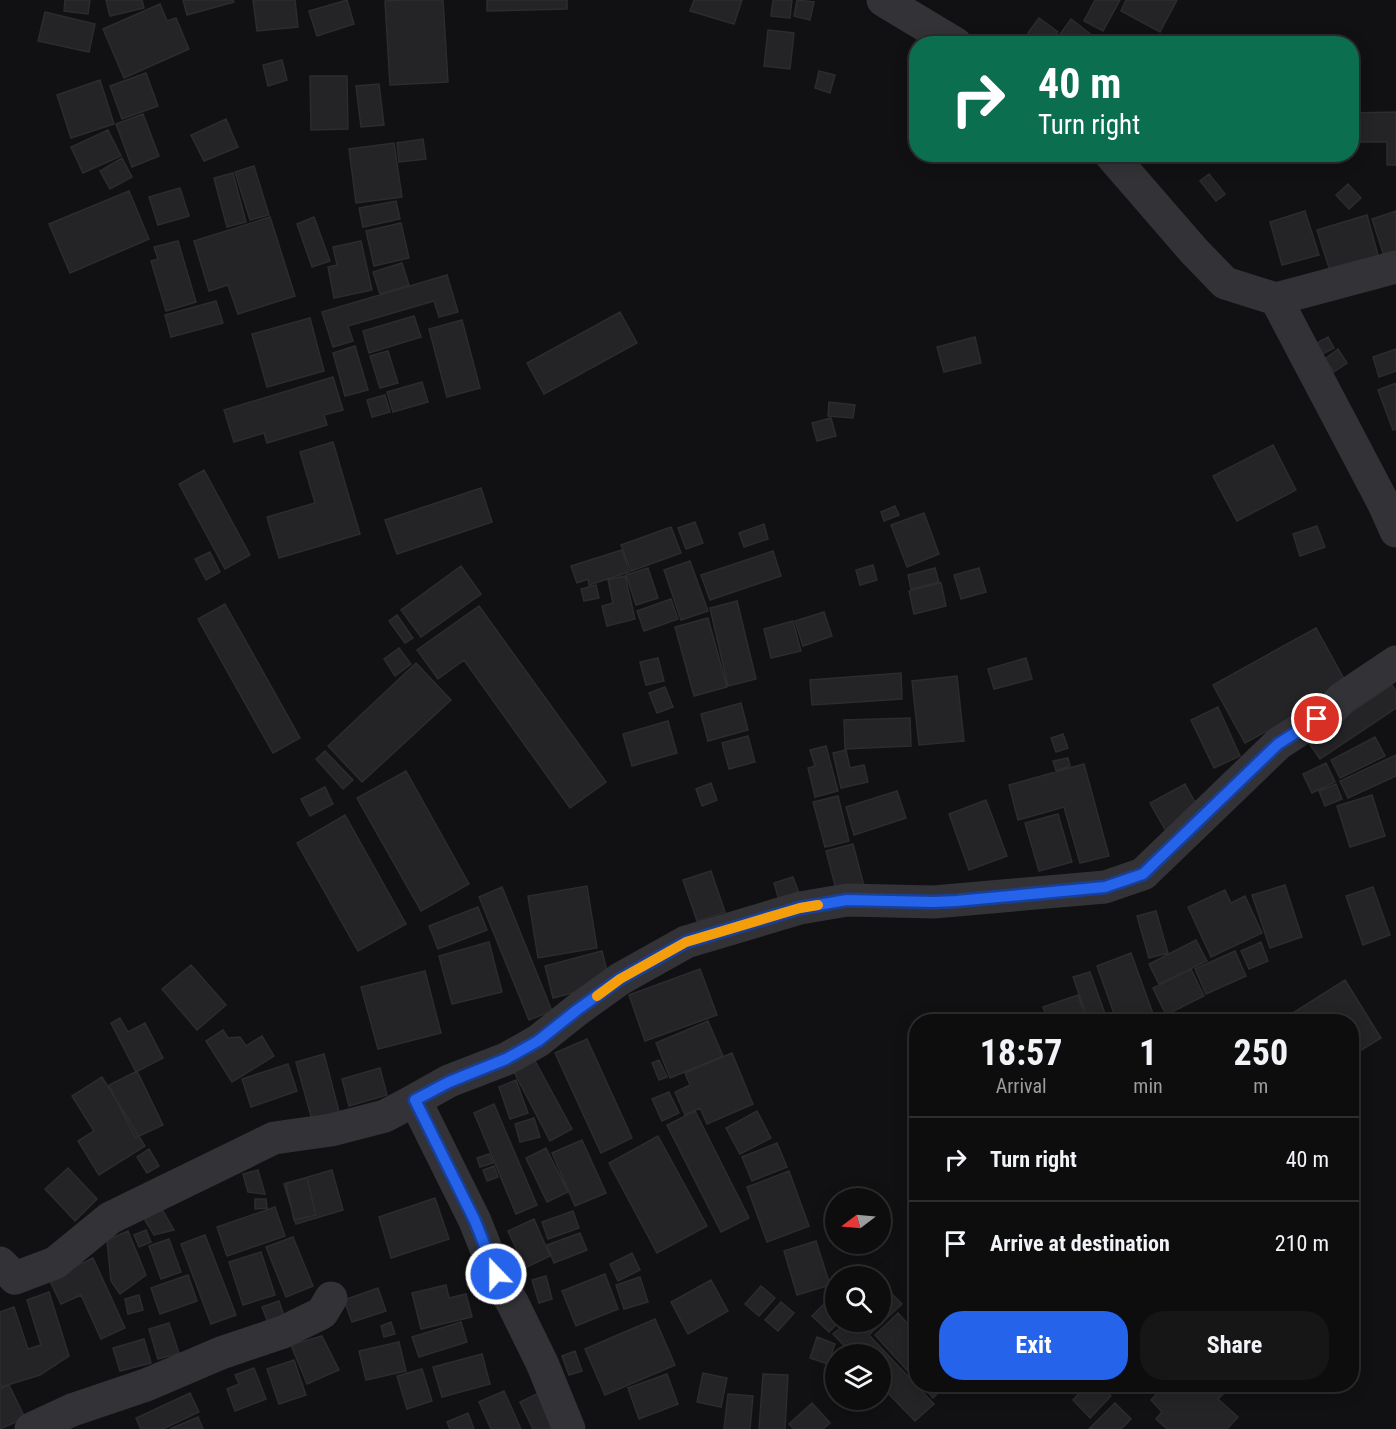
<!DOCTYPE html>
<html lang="en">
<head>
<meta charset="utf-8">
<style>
  :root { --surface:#0d0d0e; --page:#161617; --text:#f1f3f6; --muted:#9a9c9e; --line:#2d2d2e; --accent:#2563eb }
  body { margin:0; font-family:"Roboto Condensed",sans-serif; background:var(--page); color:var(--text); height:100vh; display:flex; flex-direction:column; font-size:22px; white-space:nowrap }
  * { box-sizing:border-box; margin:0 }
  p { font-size:20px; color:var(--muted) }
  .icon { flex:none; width:33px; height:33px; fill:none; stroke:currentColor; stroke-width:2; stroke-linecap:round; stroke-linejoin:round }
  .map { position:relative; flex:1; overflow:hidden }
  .details { position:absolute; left:909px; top:1014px; width:450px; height:378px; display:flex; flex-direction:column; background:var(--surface); border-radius:24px; box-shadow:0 3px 15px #0003,0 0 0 2px var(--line) }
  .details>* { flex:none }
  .guide { position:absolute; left:909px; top:36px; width:450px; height:126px; border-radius:24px; box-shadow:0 3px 15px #0003,0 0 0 2px var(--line); background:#0b6e4f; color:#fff; overflow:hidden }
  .needle { width:39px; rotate:254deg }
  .fabs { position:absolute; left:825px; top:1188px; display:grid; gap:12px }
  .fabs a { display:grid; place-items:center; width:66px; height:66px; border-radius:50%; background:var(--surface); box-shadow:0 3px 15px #0003,0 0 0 2px var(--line); font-size:30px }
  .pin { position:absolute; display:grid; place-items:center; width:51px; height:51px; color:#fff; margin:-26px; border:3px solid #fff; border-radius:50%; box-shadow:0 2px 6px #0007 }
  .me { position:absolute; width:66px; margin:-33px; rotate:338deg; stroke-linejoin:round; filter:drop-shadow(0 0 4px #0008) }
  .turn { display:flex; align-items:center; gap:21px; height:126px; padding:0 30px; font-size:27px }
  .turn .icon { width:78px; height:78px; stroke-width:2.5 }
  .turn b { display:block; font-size:42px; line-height:51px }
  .eta { display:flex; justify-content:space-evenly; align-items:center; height:102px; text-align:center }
  .eta b { font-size:36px; font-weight:700; line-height:42px }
  .button { display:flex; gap:12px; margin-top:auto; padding:12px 30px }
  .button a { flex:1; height:69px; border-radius:24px; background:var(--accent); color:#fff; font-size:24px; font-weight:700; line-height:69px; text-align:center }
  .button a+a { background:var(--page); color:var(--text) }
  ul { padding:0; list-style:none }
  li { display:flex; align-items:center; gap:18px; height:84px; padding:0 30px; border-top:2px solid var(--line) }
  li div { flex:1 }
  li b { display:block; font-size:22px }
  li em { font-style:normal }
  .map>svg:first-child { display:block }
  .building { fill:#242427; stroke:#2c2b2f; stroke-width:1.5 }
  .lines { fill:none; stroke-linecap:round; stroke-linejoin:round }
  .minor { stroke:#333337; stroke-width:33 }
  .route-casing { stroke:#184099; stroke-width:15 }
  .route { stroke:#2563eb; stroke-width:10 }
  .slow { stroke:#f59e0b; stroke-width:10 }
</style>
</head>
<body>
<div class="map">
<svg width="1396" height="1429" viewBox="0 0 1396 1429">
  <rect width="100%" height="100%" fill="#111113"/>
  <path class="building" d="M65 0H90L88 14 64 11Z
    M106 0H142L144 8 110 16Z
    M183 0H233L234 2 187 15Z
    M253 0H295L298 27 257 31Z
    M347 0 354 24 317 36 309 11Z
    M401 0H443L448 82 390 85 385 1Z
    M487 0H567V9L487 11Z
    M694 0H742L734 24 690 11Z
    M773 0H792L790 18 771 16Z
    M797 0 814 2 810 20 794 16Z
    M1095 0H1120L1103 31 1084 21Z
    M1126 0H1177L1160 32 1121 11Z
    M160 4 167 21 176 18 189 49 124 78 103 29Z
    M45 12 95 24 89 52 38 41Z
    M1039 18 1058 32 1049 44H1041L1028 33Z
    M1071 19 1103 44H1053Z
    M768 30 794 33 790 69 764 66Z
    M282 60 287 80 268 86 263 65Z
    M819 71 835 75 830 93 815 88Z
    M146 73 158 106 122 119 110 86Z
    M310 76H347L348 129 311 130Z
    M100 80 114 124 71 138 57 95Z
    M379 84 384 125 361 127 356 86Z
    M1396 112V165H1387V142H1352V113Z
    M143 114 159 156 132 167 116 124Z
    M226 119 238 147 204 161 191 135Z
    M108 130 121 156 83 173 71 147Z
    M423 139 426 159 399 162 397 143Z
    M394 143 402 197 356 203 349 149Z
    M122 158 132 177 110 189 100 171Z
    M254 166 269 215 250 220 235 172Z
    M233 173 246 222 227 227 214 178Z
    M1209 174 1225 194 1216 201 1200 181Z
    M1348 184 1361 198 1349 209 1336 195Z
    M180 188 189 216 158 225 149 197Z
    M129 191 149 239 70 273 49 224Z
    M396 201 400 219 363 227 359 208Z
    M1305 211 1319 255 1282 265 1270 222Z
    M1396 211V252L1384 256 1372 219Z
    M1367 215 1380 262 1332 277 1317 230Z
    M270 217 295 296 238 314 228 285 209 291 194 241Z
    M314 217 330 261 312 267 297 224Z
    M401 223 409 258 374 266 366 231Z
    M178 241 196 302 166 311 151 261 158 259 154 247Z
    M361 241 372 290 334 298 328 267 337 265 333 247Z
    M402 263 409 285 380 294 373 272Z
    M447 275 458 312 439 317 434 301 348 326 353 341 333 347 322 312Z
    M216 301 223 323 171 337 165 315Z
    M620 312 637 343 544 394 527 363Z
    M414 316 421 337 369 353 363 331Z
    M310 318 324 371 267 387 252 334Z
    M462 320 480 388 447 397 429 329Z
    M975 337 981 363 944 372 937 347Z
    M1328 337 1334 348 1321 355 1315 344Z
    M355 346 368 390 345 396 333 353Z
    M1338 349 1347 363 1334 372 1325 359Z
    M1396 349V371L1379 377 1373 357Z
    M388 351 398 383 380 388 370 356Z
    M333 377 343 410 324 415 327 425 267 443 264 433 234 442 224 410Z
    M422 382 428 402 393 412 387 392Z
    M1396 383V429L1393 430 1378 390Z
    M385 395 390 412 372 417 367 400Z
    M829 402 855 405 853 418 828 416Z
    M831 418 836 436 817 441 812 423Z
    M333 442 360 534 279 558 267 517 315 503 300 452Z
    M1273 445 1296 490 1237 521 1213 476Z
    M204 470 250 555 225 569 179 484Z
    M481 488 492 522 397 554 385 520Z
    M895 506 899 515 884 521 881 512Z
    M924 513 939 554 907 567 891 525Z
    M695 522 703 543 686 549 678 528Z
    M764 524 768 539 744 547 739 533Z
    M1317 526 1325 547 1300 556 1293 534Z
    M671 527 681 553 631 571 621 545Z
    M622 550 629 572 589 585 588 579 577 583 571 566Z
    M773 551 781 576 710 600 701 575Z
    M210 552 220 572 206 580 195 559Z
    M690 561 708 611 681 620 664 570Z
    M873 565 877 580 860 585 856 570Z
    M461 566 481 594 421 637 401 610Z
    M648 568 658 598 636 605 626 575Z
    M935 568 939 582 911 589 908 575Z
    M979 568 986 592 961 599 954 575Z
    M625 576 635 619 607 626 602 606 613 603 608 580Z
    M941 583 946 606 914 614 909 591Z
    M596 585 599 598 584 601 581 589Z
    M671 599 678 619 644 631 637 611Z
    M737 601 756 679 728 686 710 608Z
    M225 604 300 738 273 753 198 619Z
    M479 606 606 782 570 808 464 660 438 679 417 650Z
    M824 612 832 636 803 646 795 621Z
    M397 615 413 638 405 643 389 621Z
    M708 618 727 687 694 696 675 627Z
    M793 621 801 651 771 658 764 629Z
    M1316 628 1348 686 1245 743 1213 685Z
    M399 648 411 664 395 676 384 659Z
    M658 658 664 681 646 685 640 662Z
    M1026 658 1032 679 994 689 988 669Z
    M416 663 451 700 362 782 328 746Z
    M901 673 902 699 812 705 810 680Z
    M957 676 964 741 919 745 912 681Z
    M1392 685 1396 691V708L1320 759 1308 742Z
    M665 687 673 707 657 713 649 693Z
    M741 703 748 730 708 741 701 714Z
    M1218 707 1240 756 1214 768 1191 720Z
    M910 718 911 746 845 749 844 720Z
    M668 721 677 753 632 766 623 734Z
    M1063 734 1068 748 1056 752 1051 738Z
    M748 736 755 762 729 769 722 743Z
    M1375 737 1385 756 1340 778 1331 760Z
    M826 746 838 791 815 797 808 768 815 766 810 750Z
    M846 750 850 768 864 765 868 782 841 788 833 753Z
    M325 751 353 780 343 789 316 759Z
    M1396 755V776L1348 798 1340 781Z
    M1068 758 1070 766 1056 771 1053 761Z
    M1326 763 1335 782 1312 793 1303 774Z
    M1084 764 1109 856 1080 863 1064 807 1018 820 1009 785Z
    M406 771 469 884 421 911 357 798Z
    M711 783 717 800 702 806 696 789Z
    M1185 784 1201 813 1167 833 1150 803Z
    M1336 784 1342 799 1325 806 1319 791Z
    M325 787 333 804 310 816 301 799Z
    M897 791 906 818 854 835 846 807Z
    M1372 795 1385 836 1350 847 1337 806Z
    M838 796 849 841 825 847 813 802Z
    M986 800 1007 856 969 870 949 814Z
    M1058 814 1072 862 1039 871 1025 823Z
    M345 815 406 924 358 951 297 843Z
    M853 844 864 886 837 893 826 851Z
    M711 871 725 912 697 921 683 880Z
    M793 877 800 896 780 903 774 883Z
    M1285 885 1302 937 1270 948 1252 895Z
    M587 886 597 948 538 958 528 896Z
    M502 887 552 1011 529 1020 479 897Z
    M1373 887 1390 935 1363 945 1346 896Z
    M1225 890 1231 903 1245 896 1262 933 1211 957 1188 907Z
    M478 907 487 930 438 949 429 926Z
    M1156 911 1168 953 1149 958 1137 916Z
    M1196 940 1207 961 1159 984 1149 964Z
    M489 942 502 992 452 1004 439 956Z
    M1261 942 1268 961 1249 969 1241 951Z
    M602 951 610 983 553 998 545 966Z
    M1235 951 1246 976 1206 994 1195 969Z
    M1131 953 1156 1022H1117L1097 966Z
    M191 965 226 1005 197 1030 162 989Z
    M700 969 717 1015 645 1041 629 995Z
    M1191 969 1204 996 1166 1015 1153 988Z
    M425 971 441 1033 378 1049 361 987Z
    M1090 972 1108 1022H1089L1073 977Z
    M1345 980 1381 1038 1352 1056V1022H1288L1285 1018Z
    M1078 995 1087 1022H1048L1043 1007Z
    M120 1018 128 1032 145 1023 163 1058 136 1072 111 1023Z
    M708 1021 723 1056 670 1078 656 1043Z
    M223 1030 228 1038 240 1037 246 1046 262 1036 274 1056 232 1082 206 1041Z
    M587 1039 632 1138 601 1153 555 1053Z
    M732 1053 753 1104 707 1124 700 1108 685 1115 675 1092 690 1085 685 1073Z
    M324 1054 341 1119 314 1127 296 1062Z
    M534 1059 572 1129 550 1141 513 1070Z
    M659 1060 667 1077 659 1080 652 1063Z
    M288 1064 297 1091 251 1107 242 1079Z
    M380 1068 387 1095 349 1106 342 1079Z
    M137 1071 163 1125 135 1138 109 1085Z
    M102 1077 145 1146 99 1175 78 1141 94 1131 72 1096Z
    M516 1080 528 1113 510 1119 499 1087Z
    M669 1092 679 1113 662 1121 652 1099Z
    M494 1104 537 1205 516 1214 474 1113Z
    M695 1111 749 1218 721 1232 667 1125Z
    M757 1111 771 1138 740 1154 726 1128Z
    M534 1118 540 1137 520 1142 515 1124Z
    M658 1136 707 1226 657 1253 609 1163Z
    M582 1140 606 1193 575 1206 552 1153Z
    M777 1143 787 1167 752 1181 742 1157Z
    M546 1148 568 1192 547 1202 526 1158Z
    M149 1149 159 1166 147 1173 137 1157Z
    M489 1154 493 1163 480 1167 477 1158Z
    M494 1166 498 1177 487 1181 483 1170Z
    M68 1168 97 1199 75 1221 45 1189Z
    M258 1170 265 1194 248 1192 243 1174Z
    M332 1170 343 1210 296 1224 284 1184Z
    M789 1171 809 1226 767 1242 747 1187Z
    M307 1178 316 1215 294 1220 286 1183Z
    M435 1198 449 1239 391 1258 379 1217Z
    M255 1199H266L267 1208 255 1209Z
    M159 1204 174 1230 154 1235 142 1215Z
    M275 1207 285 1236 227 1256 217 1227Z
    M573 1211 579 1228 548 1239 542 1222Z
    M534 1219 550 1256 525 1268 508 1231Z
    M146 1230 151 1242 139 1247 134 1235Z
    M128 1231 146 1275 120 1294 111 1281 107 1240Z
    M580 1233 587 1250 554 1263 547 1245Z
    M205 1235 236 1315 211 1324 181 1244Z
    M293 1237 313 1286 286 1297 266 1247Z
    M169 1239 181 1272 161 1279 149 1246Z
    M816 1241 830 1285 797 1295 784 1251Z
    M261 1252 275 1295 243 1305 229 1262Z
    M632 1253 640 1270 618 1281 610 1264Z
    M93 1258 125 1328 101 1339 81 1295 61 1304 49 1279Z
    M605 1274 618 1309 576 1326 562 1291Z
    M188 1275 197 1301 160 1314 151 1288Z
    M546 1276 552 1299 539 1303 532 1280Z
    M640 1277 648 1302 624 1309 616 1285Z
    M711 1280 728 1311 688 1334 671 1302Z
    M446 1285 449 1298 466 1294 472 1317 421 1329 412 1293Z
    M761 1286 775 1298 759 1316 745 1304Z
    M884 1286 902 1304 869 1335 934 1404 915 1421 880 1385V1354H852L833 1334 847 1322H880V1289Z
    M378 1288 386 1311 352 1322 344 1300Z
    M49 1292 69 1356 40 1375 1 1387 0 1382V1312L14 1307 28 1349 41 1345 27 1300Z
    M836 1292V1322H839L829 1332 812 1316Z
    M139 1295 143 1310 128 1314 125 1299Z
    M279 1301 285 1319 269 1325 262 1307Z
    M781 1302 794 1313 778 1331 765 1320Z
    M898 1313 916 1333V1380L875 1335Z
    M655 1319 675 1365 605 1395 585 1349Z
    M391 1322 395 1334 384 1337 381 1326Z
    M461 1322 467 1342 419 1357 412 1337Z
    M169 1323 179 1353 158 1359 149 1329Z
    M322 1336 339 1370 307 1384 291 1345Z
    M817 1337 835 1344 828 1364 810 1358Z
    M144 1339 151 1363 120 1371 113 1348Z
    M399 1342 406 1371 366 1380 359 1351Z
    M575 1351 582 1371 569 1375 562 1356Z
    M482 1354 490 1384 442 1397 433 1367Z
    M294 1360 306 1395 279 1404 267 1369Z
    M254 1368 266 1399 235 1411 227 1389 239 1384 235 1375Z
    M422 1369 432 1401 407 1409 397 1376Z
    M703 1373 727 1378 721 1407 697 1402Z
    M667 1374 678 1404 639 1419 628 1388Z
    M763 1374 788 1375 785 1429H759Z
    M921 1384H947L933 1398Z
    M1088 1384H1100L1111 1396 1090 1418 1073 1400Z
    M1166 1384H1217L1225 1392 1218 1399 1238 1417 1227 1429H1167L1156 1419 1162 1412 1151 1400Z
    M9 1385 25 1418 0 1429V1389Z
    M504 1391 521 1429H491L479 1402Z
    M543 1391 561 1429H533L520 1402Z
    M190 1393 199 1412 163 1429H141L136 1418Z
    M728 1394 753 1396 750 1429H724Z
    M812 1403 830 1423 823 1429H794L789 1424Z
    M1115 1403 1131 1419 1121 1429H1089Z
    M468 1413 474 1429H450L447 1422Z
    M198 1417 203 1429H170Z"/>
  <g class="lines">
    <path class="minor" d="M883 0 956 44
      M1110 154 1194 251 1225 283 1276 299 1384 504 1396 531
      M1276 299 1396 267
      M0 1263 15 1278 55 1263 110 1218 274 1138 331 1130 385 1116 415 1100
      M31 1429 72 1410 146 1385 221 1353 283 1332 322 1313 331 1298
      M569 1429 542 1363 513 1304 496 1274 475 1221 415 1100 449 1081 506 1059 538 1041 577 1010 620 979 686 942 800 908 847 900 934 902 1105 887 1143 874 1278 744 1332 709 1341 699 1396 662"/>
  </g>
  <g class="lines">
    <defs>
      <path id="route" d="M496 1274 475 1221 415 1100 449 1082 506 1059 538 1041 577 1010 620 979 686 942 800 908 847 900 934 902 956 901 1105 887 1143 874 1278 744 1317 719"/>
    </defs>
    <use href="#route" class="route-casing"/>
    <use href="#route" class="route"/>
    <path class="slow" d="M597 996 620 979 686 942 800 908 818 905"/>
  </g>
</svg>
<div class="fabs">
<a><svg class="needle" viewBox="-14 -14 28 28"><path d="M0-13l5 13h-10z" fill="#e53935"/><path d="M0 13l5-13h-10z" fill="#9a9c9e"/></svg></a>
<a><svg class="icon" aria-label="search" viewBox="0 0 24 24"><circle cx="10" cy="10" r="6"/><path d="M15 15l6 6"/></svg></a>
<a><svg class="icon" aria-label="layers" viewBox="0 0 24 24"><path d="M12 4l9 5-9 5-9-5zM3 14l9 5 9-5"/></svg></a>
</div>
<div class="pin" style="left:1317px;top:719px;background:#d93025"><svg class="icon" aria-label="arrive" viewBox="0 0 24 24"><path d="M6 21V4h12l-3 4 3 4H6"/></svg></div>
<svg class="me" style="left:496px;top:1274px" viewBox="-20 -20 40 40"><circle r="17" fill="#2563eb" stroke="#fff" stroke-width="3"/><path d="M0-11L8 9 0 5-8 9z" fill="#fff"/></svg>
<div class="guide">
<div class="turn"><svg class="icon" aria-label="right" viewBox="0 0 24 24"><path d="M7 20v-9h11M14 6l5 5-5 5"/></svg><div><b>40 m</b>Turn right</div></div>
</div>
<section class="details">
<div class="eta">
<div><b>18:57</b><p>Arrival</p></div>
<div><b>1</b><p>min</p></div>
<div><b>250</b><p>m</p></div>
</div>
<ul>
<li><svg class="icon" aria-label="right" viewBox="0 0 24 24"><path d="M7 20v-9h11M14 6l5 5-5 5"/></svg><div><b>Turn right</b></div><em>40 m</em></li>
<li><svg class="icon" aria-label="arrive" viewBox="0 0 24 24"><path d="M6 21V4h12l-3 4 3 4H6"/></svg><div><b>Arrive at destination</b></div><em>210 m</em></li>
</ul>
<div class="button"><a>Exit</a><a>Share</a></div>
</section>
</div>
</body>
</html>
